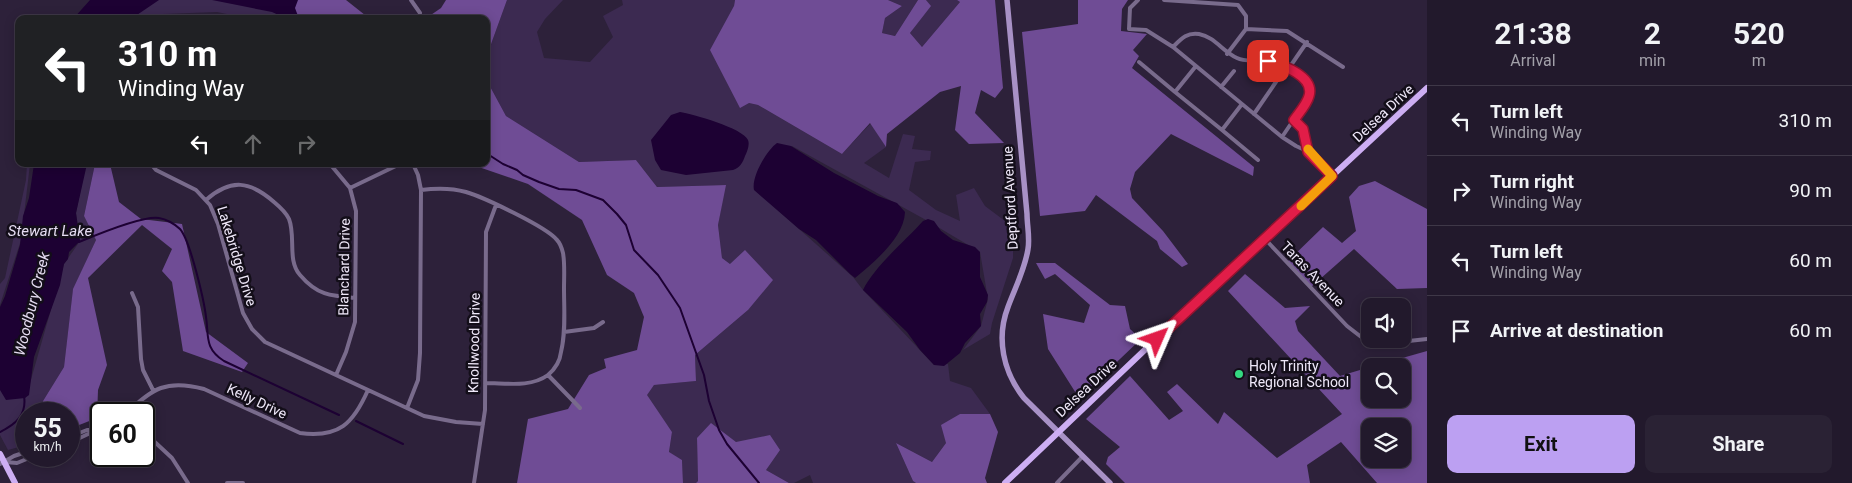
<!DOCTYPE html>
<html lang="en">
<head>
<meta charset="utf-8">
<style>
  :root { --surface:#22192c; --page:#2a2234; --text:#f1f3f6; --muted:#a2a0a9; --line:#3f3848; --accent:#bca0f2 }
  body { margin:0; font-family:Roboto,sans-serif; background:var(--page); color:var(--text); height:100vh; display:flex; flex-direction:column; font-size:19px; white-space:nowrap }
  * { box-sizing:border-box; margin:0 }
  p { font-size:16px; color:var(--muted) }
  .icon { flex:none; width:28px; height:28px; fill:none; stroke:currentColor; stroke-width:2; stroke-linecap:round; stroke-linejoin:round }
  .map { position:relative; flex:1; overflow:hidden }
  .sheet { display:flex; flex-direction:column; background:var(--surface); width:425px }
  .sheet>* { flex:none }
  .top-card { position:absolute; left:15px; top:15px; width:475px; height:152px; border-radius:10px; box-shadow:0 2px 12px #0003,0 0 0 1px var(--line); background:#202124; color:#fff; overflow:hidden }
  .tools { position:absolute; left:1361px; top:298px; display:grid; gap:10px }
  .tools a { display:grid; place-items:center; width:50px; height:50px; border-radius:10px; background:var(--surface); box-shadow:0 2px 12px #0003,0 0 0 1px var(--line); font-size:25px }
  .speed { position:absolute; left:15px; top:402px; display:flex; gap:10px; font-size:25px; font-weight:700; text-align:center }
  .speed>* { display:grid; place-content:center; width:65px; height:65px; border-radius:50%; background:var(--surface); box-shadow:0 2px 12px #0003,0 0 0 1px var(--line); line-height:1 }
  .speed small { font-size:12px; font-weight:400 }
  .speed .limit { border:2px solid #111; border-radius:8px; background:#fff; color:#111 }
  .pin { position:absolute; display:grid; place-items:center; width:42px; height:42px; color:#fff; margin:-21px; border-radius:10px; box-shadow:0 2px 8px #0006 }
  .me { position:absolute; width:55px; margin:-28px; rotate:47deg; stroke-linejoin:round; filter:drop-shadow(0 0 4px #0008) }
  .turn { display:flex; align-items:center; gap:18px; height:105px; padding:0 20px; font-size:22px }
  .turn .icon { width:65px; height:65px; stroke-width:2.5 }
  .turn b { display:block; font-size:35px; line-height:42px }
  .lanes { display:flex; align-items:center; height:48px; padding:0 20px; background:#0003; justify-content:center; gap:25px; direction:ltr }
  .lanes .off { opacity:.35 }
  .eta { display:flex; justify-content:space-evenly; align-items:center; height:85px; text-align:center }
  .eta b { font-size:30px; font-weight:700; line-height:35px }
  .cta { display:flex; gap:10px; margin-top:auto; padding:10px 20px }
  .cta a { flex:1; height:58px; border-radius:10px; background:var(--accent); color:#111; font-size:20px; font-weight:700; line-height:58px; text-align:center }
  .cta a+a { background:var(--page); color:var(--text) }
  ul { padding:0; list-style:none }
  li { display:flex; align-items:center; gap:15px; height:70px; padding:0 20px; border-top:1px solid var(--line) }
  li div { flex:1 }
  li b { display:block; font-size:19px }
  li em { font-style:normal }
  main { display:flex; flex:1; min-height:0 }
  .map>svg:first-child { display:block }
  .green { fill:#3c2a51 }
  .forest { fill:#6f4c95; fill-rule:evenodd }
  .water { fill:#1d0133 }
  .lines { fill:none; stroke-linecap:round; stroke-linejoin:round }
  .stream { stroke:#1d0133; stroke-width:2 }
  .street { stroke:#796b8c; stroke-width:4 }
  .secondary { stroke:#a891c6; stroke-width:5.5 }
  .primary { stroke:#cdaef3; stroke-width:6 }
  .route-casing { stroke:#92132f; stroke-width:12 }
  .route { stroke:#e11d48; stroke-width:9 }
  .slow { stroke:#f59e0b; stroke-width:9 }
  .poi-dot { fill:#34d881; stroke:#130e19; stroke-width:2 }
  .labels { text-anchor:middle; stroke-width:5; stroke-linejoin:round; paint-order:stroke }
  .street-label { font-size:14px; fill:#efe8f9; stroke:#130e19 }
  .poi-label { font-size:14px; fill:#efe8f9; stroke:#130e19; text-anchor:start }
  .water-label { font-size:15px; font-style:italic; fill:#e4dbf0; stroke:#130e19 }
</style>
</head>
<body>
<main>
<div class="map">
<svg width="1427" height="483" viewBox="0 0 1427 483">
  <rect width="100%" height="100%" fill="#2d213a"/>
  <path class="green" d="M157 0H295L293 19H252L217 12 163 14 156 19H129Z
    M507 0H563L545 19 537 32 544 58 590 62 613 37 603 16 623 5 622 0H735L734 6 749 103 758 105 842 154 871 123 886 147 864 163 889 178 903 134 915 136 912 149 931 151 930 160 915 162 909 190 936 210 960 221 956 195 974 188 985 206 1013 227V258L992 323 990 334 963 350 981 326 988 299 980 252 926 220 792 146 754 189 853 277 863 290 934 365 948 364 950 381 971 388 990 414H960L946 443 932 462 896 443 913 481 916 483H813L810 475 794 483H789L766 470 736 442 697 438 698 481 696 483H683L682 460 669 453 672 432 646 395 654 385 696 381 695 355 748 310 730 264 722 258 718 225 725 185 657 187 636 160 579 162 506 116 486 79V58Z
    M888 0H918L895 36 882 33 885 18 902 6Z
    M926 0H957L960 2 922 47 910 33 930 6Z
    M27 164H30L21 240 0 305V284L5 278 26 180Z
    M86 164H95L84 216 96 240 73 290 64 367 43 401 42 414H26V445L8 450 0 435V387L26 397 64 264 80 241 76 213Z"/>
  <path class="forest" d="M295 0H346L370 19H293Z
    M446 0H507L486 58V19H425L441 8Z
    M735 0H888L902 6 885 18 882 33 895 36 918 0H926L931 6 910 33 922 47 960 2 957 0H995L1003 88 995 98 981 90 975 113 1004 143 969 144 955 130 961 86 940 92 887 134 886 147 870 123 842 154 758 105 749 103 740 108 710 50 734 6Z
    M1078 0H1128L1122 9 1121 31 1147 34 1133 50 1139 56 1132 68 1254 167 1253 176 1171 134 1135 172 1130 189 1132 198 1163 231 1188 264 1182 267 1160 249 1157 241 1096 195 1085 211 1040 216 1022 32 1078 24Z
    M486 79 506 116 579 162 636 160 657 187 726 185 718 225 722 258 730 264 745 250 773 280 748 310 695 355 696 381 654 385 647 395 672 432 669 452 682 460 683 483H517L528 419 568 409 589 375 606 368 604 359 637 350 644 317 634 293 607 275 582 220 528 184 470 164H486Z
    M95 164H110L119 202 141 219 182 224 206 332 248 363 242 372 183 351 172 282 162 271 172 249 142 225 88 278 107 365 98 390 97 418 69 429V414H42L43 401 64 367 73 289 96 240 84 216Z
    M1375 181 1427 209V288L1397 289 1354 249 1311 287 1287 262 1323 227 1342 243 1356 231 1349 197 1359 186Z
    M1036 263H1055L1110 305 1125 306 1130 329 1141 339 1079 398 1048 349 1043 314 1084 323 1090 305 1055 274 1045 279Z
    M1245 274 1285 308 1310 306 1295 321 1298 331 1340 376 1370 367V399H1402V366H1374L1427 351V483H1377L1341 442 1307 465 1310 483H1125L1106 464 1108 457 1120 447 1086 419 1130 376 1169 420 1183 411 1167 392 1177 384 1218 424 1224 412 1277 458 1342 414 1228 291ZM1370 426H1402V459H1370Z
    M960 414H990L998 432 985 478 987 483H916L913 481 896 443 932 462 946 443 941 425Z
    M711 423 736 442 770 435 780 450 766 470 789 483H696L698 481 697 438Z"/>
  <path class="water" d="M90 0H159L131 19H73Z
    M212 0H298L295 8 298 16 296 19 285 18 272 12Z
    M680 112C692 114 743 128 748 140 750 145 747 152 745 156 743 162 740 168 733 170L686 175 661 170 655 160 651 140 671 115Z
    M777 143 791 146 834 173 878 196 897 203 905 212C904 238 874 262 855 278L850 274 816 240 799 229 754 190C751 177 767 150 777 143Z
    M34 164H87L76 213 80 241 69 252 68 259 64 264 60 285 34 357 29 395 25 398 6 400 0 390V307L5 296 20 245 23 216 29 198Z
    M928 219 934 221 941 231 953 240 975 247 980 252V277L988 295 987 302 980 314 981 326 965 343 960 353 944 366 934 365 920 350 907 332 863 290C874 267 905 241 923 221Z"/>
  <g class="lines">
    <path class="stream" d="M295 16 305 19
      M486 153 503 164 517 170 523 175 539 182 559 189 576 190 603 200 617 214 626 225 634 250 658 275 680 308 704 375 709 401 719 430 727 444 759 483
      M79 242C96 235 143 215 159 218 166 219 175 224 180 229 190 240 204 300 206 317 209 336 204 348 224 361L339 415
      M356 421 403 444
      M0 432C16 424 27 415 24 396"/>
    <path class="street" d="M411 0 420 13
      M1138 0 1130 8 1129 29 1146 30 1173 47C1181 39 1187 32 1199 34 1215 37 1222 51 1237 58 1247 63 1257 59 1267 61 1278 62 1301 73 1308 82 1311 86 1310 92 1309 97L1282 137
      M1164 0 1238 5 1246 16V29L1287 31 1343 67
      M1173 47 1282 137 1296 146 1309 152 1332 176
      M1227 54 1246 29
      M1139 62 1175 92
      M1196 66 1175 92 1222 130 1242 104
      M1289 68 1307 42
      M1221 87 1234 71
      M1254 114 1280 76
      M1294 120 1303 129 1309 152
      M1222 130 1258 160
      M151 164 156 170 196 190 210 205 218 224 243 313 252 329 265 342 424 416 456 422 483 424
      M330 164 350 188 356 211 355 322 346 352 336 375
      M350 188 400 164
      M421 190C436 188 452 188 466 192 483 197 547 227 557 240 560 243 562 249 563 253 565 264 564 277 564 288 564 309 566 332 561 352 560 361 555 369 548 375 530 388 506 383 485 383
      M206 200C231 178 250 181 274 202 280 207 286 212 289 219 296 237 287 260 300 275 317 295 330 296 355 298
      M1265 239 1347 326 1369 343 1372 345 1427 339
      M132 293 138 307 141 359 143 370 153 390
      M564 332 594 328 603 322
      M548 375 580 408
      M407 408 418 380 420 353 421 190 418 175 413 164
      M126 414C152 388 167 379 204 389L300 433C339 438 353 424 368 390
      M144 432 172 458 188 483
      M69 437 87 430H96
      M69 443 101 428
      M5 462 17 463 34 456
      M0 464 14 456 26 452
      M227 483H243
      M474 483 485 410 486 232 496 205
      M1057 483 1083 456"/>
    <path class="secondary" d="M1007 0 1027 214C1027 225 1030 238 1028 249 1025 269 1015 288 1008 307 996 338 1003 372 1024 398L1110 483"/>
    <path class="primary" d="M0 454 15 483
      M1005 483 1151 344 1427 88"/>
  </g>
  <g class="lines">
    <defs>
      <path id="route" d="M1157 339 1332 176 1308 152 1303 129 1294 120C1299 113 1307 104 1309 96 1315 76 1282 65 1268 61"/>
    </defs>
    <use href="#route" class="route-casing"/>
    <use href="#route" class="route"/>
    <path class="slow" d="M1301 206 1332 176 1308 149"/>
  </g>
  <circle class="poi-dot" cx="1239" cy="374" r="5"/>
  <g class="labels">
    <g class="street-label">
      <text transform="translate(1383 113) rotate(-43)" y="5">Delsea Drive</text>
      <text transform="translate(1010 198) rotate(-93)" y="5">Deptford Avenue</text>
      <text transform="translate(237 256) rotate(73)" y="5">Lakebridge Drive</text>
      <text transform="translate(344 267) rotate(-89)" y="5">Blanchard Drive</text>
      <text transform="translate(1313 274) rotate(46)" y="5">Taras Avenue</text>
      <text transform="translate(474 343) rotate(-89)" y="5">Knollwood Drive</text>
      <text transform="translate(1086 388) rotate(-43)" y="5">Delsea Drive</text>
      <text transform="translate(257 401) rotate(25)" y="5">Kelly Drive</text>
    </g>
    <g class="poi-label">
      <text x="1249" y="371">Holy Trinity<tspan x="1249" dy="16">Regional School</tspan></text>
    </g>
    <g class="water-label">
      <text x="50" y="236">Stewart Lake</text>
      <text transform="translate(32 304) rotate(-76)" y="5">Woodbury Creek</text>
    </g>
  </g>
</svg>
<div class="tools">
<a><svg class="icon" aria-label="sound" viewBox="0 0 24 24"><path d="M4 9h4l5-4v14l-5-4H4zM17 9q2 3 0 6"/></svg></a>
<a><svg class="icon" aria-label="search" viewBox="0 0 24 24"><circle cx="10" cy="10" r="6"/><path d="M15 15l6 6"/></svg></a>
<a><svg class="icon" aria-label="layers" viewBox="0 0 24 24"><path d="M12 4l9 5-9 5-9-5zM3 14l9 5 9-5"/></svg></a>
</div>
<div class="speed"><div>55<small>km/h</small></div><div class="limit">60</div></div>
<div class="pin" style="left:1268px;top:61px;background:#d93025"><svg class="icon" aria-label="arrive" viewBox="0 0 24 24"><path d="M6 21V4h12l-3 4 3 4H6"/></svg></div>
<svg class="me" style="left:1157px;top:339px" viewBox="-20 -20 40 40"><path d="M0-17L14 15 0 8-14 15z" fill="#e11d48" stroke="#fff" stroke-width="4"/></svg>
<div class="top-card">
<div class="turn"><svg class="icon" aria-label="left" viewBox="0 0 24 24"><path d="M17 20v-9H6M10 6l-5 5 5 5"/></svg><div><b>310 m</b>Winding Way</div></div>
<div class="lanes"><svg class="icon" aria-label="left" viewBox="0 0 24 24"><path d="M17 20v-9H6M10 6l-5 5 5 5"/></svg><svg class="icon off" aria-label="ahead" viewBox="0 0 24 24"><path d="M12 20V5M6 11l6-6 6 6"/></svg><svg class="icon off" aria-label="right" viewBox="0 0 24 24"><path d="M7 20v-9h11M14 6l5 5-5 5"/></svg></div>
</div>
</div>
<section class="sheet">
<div class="eta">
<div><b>21:38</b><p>Arrival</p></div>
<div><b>2</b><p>min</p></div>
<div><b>520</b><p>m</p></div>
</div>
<ul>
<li><svg class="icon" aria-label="left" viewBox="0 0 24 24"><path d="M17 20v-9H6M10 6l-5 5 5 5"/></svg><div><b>Turn left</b><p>Winding Way</p></div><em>310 m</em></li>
<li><svg class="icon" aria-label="right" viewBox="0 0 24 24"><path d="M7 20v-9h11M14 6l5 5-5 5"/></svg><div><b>Turn right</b><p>Winding Way</p></div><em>90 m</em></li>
<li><svg class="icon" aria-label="left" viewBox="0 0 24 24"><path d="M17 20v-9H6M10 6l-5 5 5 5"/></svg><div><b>Turn left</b><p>Winding Way</p></div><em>60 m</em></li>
<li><svg class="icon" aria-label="arrive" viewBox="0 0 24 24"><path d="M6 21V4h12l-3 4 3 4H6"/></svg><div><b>Arrive at destination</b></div><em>60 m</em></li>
</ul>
<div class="cta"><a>Exit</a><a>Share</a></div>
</section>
</main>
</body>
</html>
